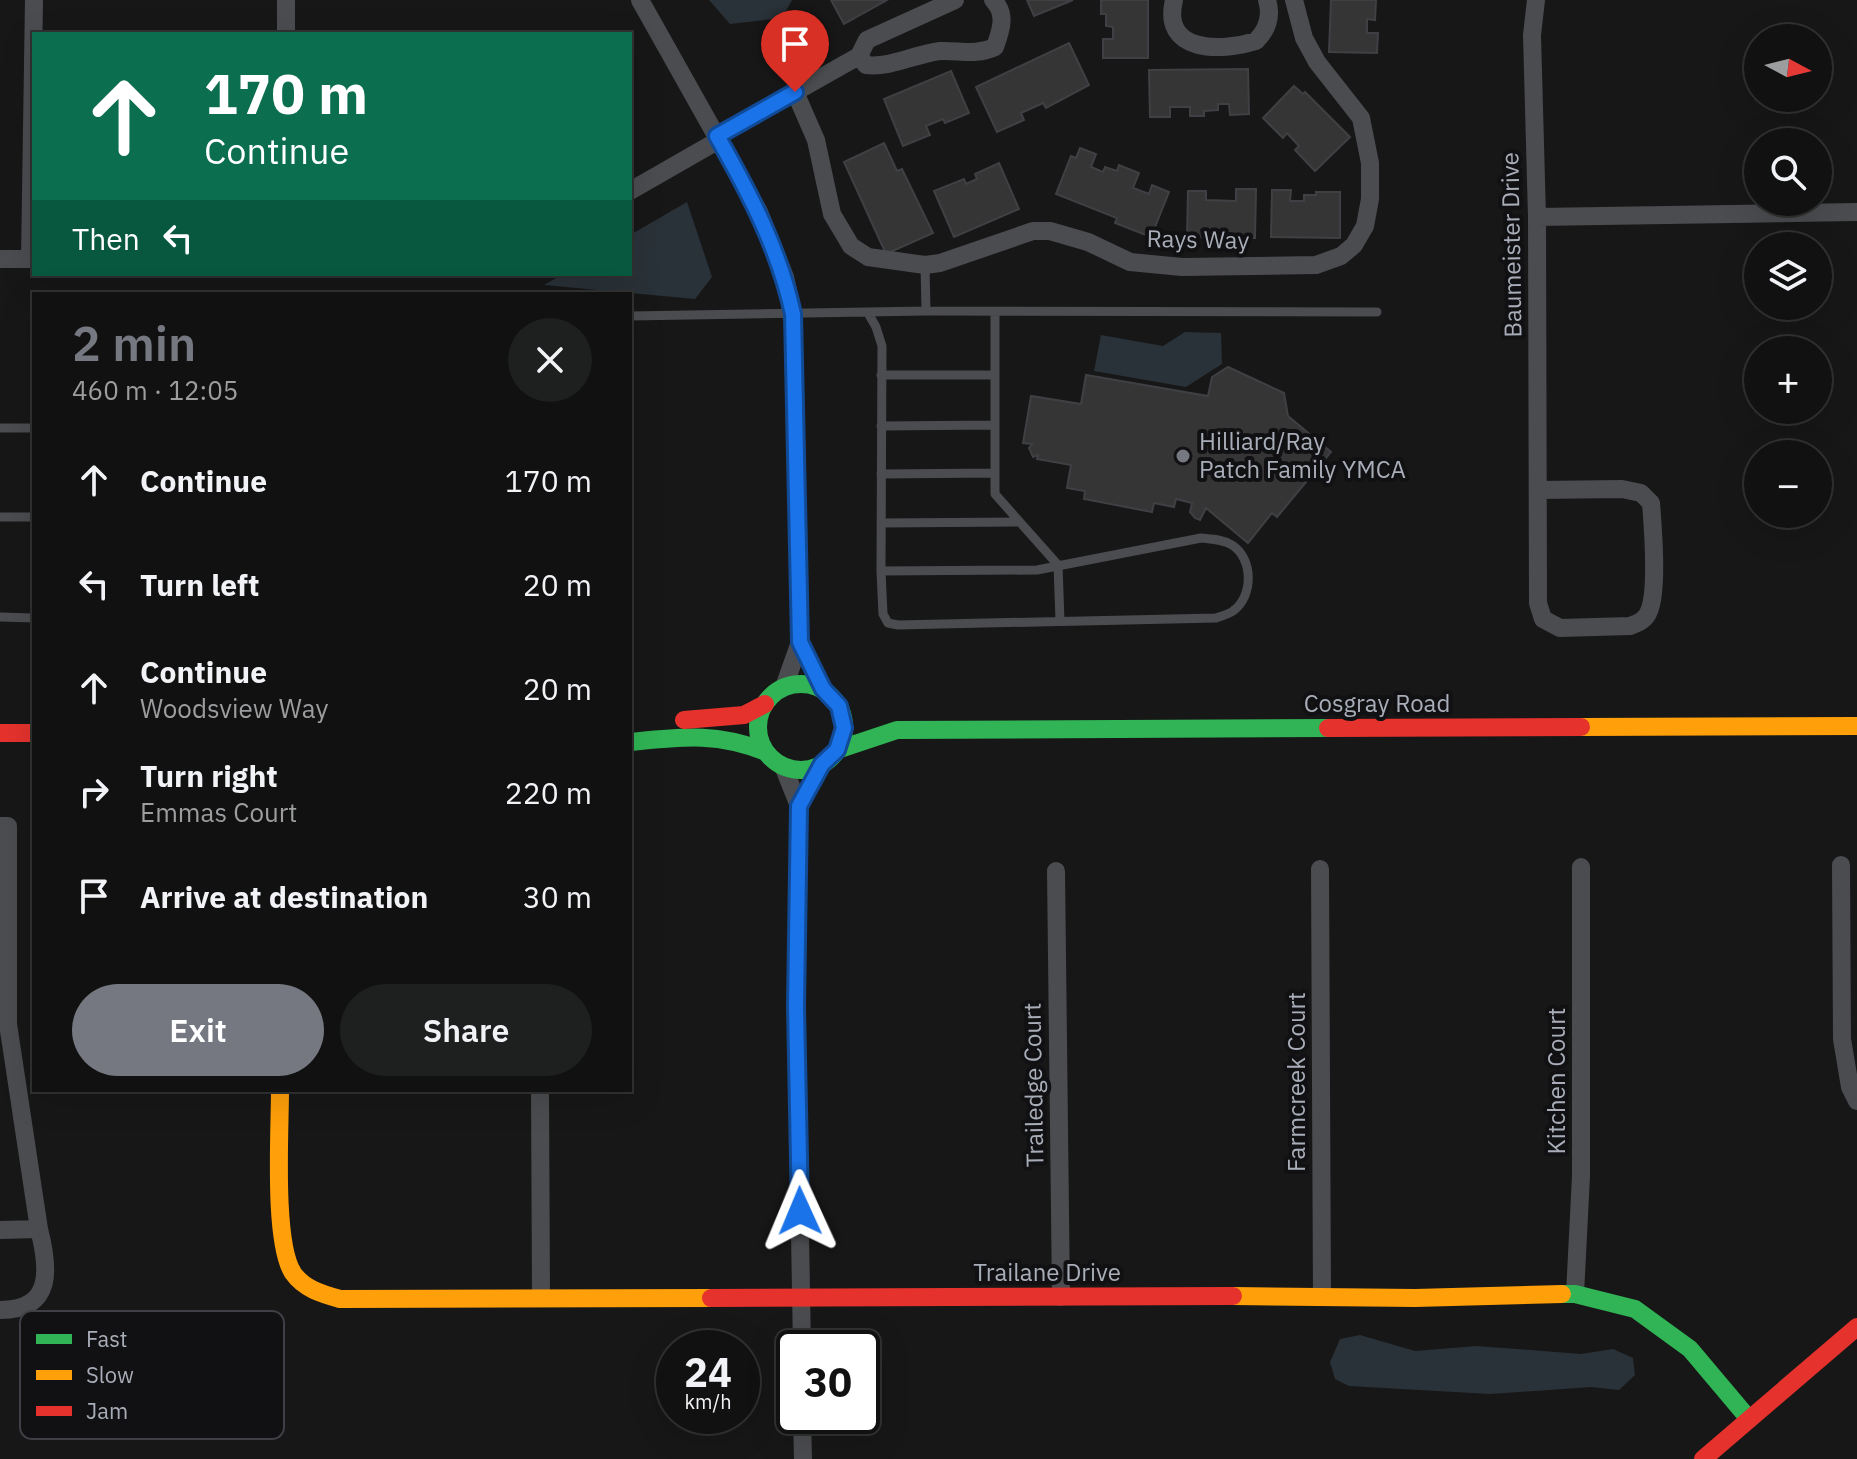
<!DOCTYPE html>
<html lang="en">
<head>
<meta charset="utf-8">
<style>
  :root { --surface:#111; --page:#1e1f1f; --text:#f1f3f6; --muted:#9c9d9f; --line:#303131; --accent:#757880 }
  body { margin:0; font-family:"IBM Plex Sans",sans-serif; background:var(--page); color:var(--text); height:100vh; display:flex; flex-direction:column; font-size:30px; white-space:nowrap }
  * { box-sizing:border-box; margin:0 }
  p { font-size:26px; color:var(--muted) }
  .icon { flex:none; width:44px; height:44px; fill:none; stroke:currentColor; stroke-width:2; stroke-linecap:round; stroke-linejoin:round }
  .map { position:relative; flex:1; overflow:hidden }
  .side { position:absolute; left:32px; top:292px; width:600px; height:800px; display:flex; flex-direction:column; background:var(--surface); border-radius:0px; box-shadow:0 8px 32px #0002,0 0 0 2px var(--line) }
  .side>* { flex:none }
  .hud { position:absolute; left:32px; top:32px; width:600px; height:244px; border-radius:0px; box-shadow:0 8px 32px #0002,0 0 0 2px var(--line); background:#0b6e4f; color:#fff; overflow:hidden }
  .needle { width:52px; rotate:97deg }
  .tools { position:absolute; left:1744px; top:24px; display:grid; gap:16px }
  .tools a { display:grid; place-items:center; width:88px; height:88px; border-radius:50%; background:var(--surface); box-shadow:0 8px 32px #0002,0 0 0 2px var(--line); font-size:40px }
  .speed { position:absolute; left:656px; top:1330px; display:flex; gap:16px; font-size:40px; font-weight:700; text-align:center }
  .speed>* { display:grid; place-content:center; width:104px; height:104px; border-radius:50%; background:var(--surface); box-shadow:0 8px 32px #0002,0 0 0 2px var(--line); line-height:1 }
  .speed small { font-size:20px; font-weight:400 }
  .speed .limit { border:4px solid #111; border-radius:12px; background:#fff; color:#111 }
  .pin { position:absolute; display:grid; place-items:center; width:68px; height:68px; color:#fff; margin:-82px -34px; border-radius:50% 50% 50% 0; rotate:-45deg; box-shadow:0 0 8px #0007 }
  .pin .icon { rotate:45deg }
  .me { position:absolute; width:88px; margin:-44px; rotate:359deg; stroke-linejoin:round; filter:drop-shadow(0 0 6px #0008) }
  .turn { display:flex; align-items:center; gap:28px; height:168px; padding:0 40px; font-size:36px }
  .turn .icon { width:104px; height:104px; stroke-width:2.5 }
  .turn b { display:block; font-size:56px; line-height:68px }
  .then { display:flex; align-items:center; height:76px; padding:0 40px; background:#0003; gap:16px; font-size:30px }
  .round { display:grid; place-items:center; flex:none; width:84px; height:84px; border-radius:42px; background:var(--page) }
  .summary { display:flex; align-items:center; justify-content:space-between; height:136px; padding:0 40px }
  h1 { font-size:48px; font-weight:600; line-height:60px; color:var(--accent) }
  .button { display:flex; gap:16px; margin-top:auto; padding:16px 40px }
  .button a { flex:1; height:92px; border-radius:48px; background:var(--accent); color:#fff; font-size:32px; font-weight:600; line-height:92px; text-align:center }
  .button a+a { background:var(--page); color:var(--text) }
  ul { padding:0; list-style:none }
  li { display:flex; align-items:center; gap:24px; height:104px; padding:0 40px }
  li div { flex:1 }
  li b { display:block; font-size:30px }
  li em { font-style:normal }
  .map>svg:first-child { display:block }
  .water { fill:#2a3239 }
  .building { fill:#353536; stroke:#3f4043; stroke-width:2 }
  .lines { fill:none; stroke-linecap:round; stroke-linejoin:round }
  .lane { stroke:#4b4c50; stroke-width:9 }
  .street { stroke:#4b4c50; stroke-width:18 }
  .fast { stroke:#30b455; stroke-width:18 }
  .slow { stroke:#ff9f0a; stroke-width:18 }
  .jam { stroke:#e5322d; stroke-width:18 }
  .route-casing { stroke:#114b97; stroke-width:20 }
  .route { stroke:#1a73e8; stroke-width:14 }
  .poi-dot { fill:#757880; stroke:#111113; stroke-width:3 }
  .labels { text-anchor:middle; stroke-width:8; stroke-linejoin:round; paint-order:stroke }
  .street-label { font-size:24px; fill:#a8adb8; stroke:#111113 }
  .poi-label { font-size:24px; fill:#a8adb8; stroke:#111113; text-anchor:start }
  .key { fill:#111113; stroke:#3e4045; stroke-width:2 }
  .key-label { font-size:22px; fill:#a8adb8 }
</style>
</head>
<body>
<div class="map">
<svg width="1857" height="1459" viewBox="0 0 1857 1459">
  <rect width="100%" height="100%" fill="#171717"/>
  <path class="water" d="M709 0H792L782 18 730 24Z
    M687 202 712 277 695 299 544 285 563 274H630V235Z
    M1185 332 1221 333 1222 364 1186 387 1094 371 1101 335 1163 346Z
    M1360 1335 1415 1351 1477 1346 1581 1354 1613 1349 1633 1358 1635 1375 1619 1390 1591 1387 1490 1394 1349 1386 1335 1379 1330 1362 1340 1339Z"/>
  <path class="building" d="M831 0H887L844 24Z
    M1027 0H1073L1034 16Z
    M1101 0H1148V58H1103V39H1113V27L1106 26V14H1101Z
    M1331 0H1376L1375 20 1367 19V33H1378L1377 53 1329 52Z
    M1069 43 1089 85 1046 108 1043 103 1021 113 1024 120 997 132 976 87Z
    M1248 69 1249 114 1230 115 1229 104H1218V110L1204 111V116H1190V107H1170V117H1150L1149 70Z
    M951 71 969 113 945 123 943 119 926 126 930 135 903 146 884 99Z
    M1294 86 1303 94 1305 92 1350 137 1315 171 1295 150 1299 146 1287 133 1283 138 1263 118Z
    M884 143 897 171 902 169 933 233 886 254 844 162Z
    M1080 148 1096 154 1091 167 1103 172 1105 167 1117 171 1119 165 1139 173 1133 188 1149 194 1152 185 1169 192 1151 237 1115 223 1117 218 1056 194 1071 156 1076 158Z
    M999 163 1019 209 954 237 934 191 964 179 966 184 977 179 975 174Z
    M1236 189H1256L1255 238 1187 237 1188 191H1206V200L1236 201Z
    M1272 190H1291L1290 201H1304V195H1316V192H1340V238L1271 237Z
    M1228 367 1284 393 1288 416 1331 452 1277 517 1272 513 1248 543 1206 508 1200 520 1195 518 1190 512 1192 503 1176 499 1174 507 1154 503 1152 512 1084 499 1085 491 1067 488 1071 465 1037 459 1038 455 1033 457 1029 448 1032 444 1023 443 1031 396 1081 404 1086 375 1208 396 1212 377Z"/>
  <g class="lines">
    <path class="lane" d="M925 265 926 311
      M995 312V494L1058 565 1060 621
      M868 313 876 327 882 346 881 571 883 614 888 623 898 625 1216 618C1221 616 1229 614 1233 611 1254 596 1253 558 1232 545 1223 539 1211 539 1201 538L1037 570 881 571
      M630 316 926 311 1377 312
      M881 375H994
      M881 426 994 425
      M0 428H34
      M881 474 995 473
      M0 517H34
      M881 523 1019 522
      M0 617 34 618"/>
    <path class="street" d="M640 0 759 212 785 277 793 314 800 642 784 687
      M1174 0C1161 53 1221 52 1256 41 1268 29 1272 16 1267 0
      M1536 0 1532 35 1537 217 1538 603 1543 619 1560 628 1630 626C1638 623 1646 620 1649 611 1658 590 1653 528 1651 503L1641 493 1622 489 1538 490
      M286 34V0
      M859 56 866 65C891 68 915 54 940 51 959 50 976 56 995 47 1001 30 1007 14 993 0
      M795 92 816 140 832 214 851 246 868 257 925 265 940 263 1033 231H1050L1088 242 1130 262 1182 267 1316 265 1341 256 1354 245 1365 226 1370 199V163L1361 118 1317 62 1304 38 1294 0
      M717 136 859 56 867 40 955 0
      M630 191 719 140
      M1537 217 1857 212
      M0 259H34
      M30 259 34 0
      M800 642 823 689
      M783 766 799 806 796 1006 802 1348
      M799 806 822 764
      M0 826H8V1024L39 1229C49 1268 54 1310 0 1310
      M1841 865 1842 1039 1850 1087 1857 1101
      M1320 869 1322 1296
      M1056 871 1061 1297
      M540 1090 541 1297
      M0 1230 39 1229
      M1575 1294 1581 1176V867
      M802 1416 803 1459"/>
    <path class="fast" d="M758 727a43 43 0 1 1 86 0a43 43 0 1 1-86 0Z
      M630 742C681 737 717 732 766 752
      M837 750 897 730 1328 728
      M1562 1294H1575L1635 1309 1690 1349 1749 1419"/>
    <path class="slow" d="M1581 727 1857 726
      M280 1090C280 1131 273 1242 293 1273 304 1289 322 1294 340 1299L711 1298
      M1233 1296 1415 1298 1562 1294"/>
    <path class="jam" d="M684 720 744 715 765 704
      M1328 728 1581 727
      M0 733H34
      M711 1298 1233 1296
      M1703 1459 1857 1327"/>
  </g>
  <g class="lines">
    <defs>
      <path id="route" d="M795 92 717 136C750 194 779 249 793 314L800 642 823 689 839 706 844 728 837 750 822 764 799 806 796 1006 800 1211"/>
    </defs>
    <use href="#route" class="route-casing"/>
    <use href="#route" class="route"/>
  </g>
  <circle class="poi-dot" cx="1183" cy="456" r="8"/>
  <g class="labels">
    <g class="street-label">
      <text transform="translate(1198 240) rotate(1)" y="8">Rays Way</text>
      <text transform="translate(1512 245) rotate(-91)" y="8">Baumeister Drive</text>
      <text x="1377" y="712">Cosgray Road</text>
      <text transform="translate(1557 1081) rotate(-90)" y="8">Kitchen Court</text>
      <text transform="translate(1297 1082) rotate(-90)" y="8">Farmcreek Court</text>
      <text transform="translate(1034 1085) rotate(-91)" y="8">Trailedge Court</text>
      <text x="1047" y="1281">Trailane Drive</text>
    </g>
    <g class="poi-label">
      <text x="1199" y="450">Hilliard/Ray<tspan x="1199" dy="28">Patch Family YMCA</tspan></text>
    </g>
  </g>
  <rect x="20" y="1311" width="264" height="128" rx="12" class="key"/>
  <rect x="36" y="1334" width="36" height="10" fill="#30b455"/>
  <rect x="36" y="1370" width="36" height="10" fill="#ff9f0a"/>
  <rect x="36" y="1406" width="36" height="10" fill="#e5322d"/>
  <g class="key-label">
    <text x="86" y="1347">Fast</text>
    <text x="86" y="1383">Slow</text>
    <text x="86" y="1419">Jam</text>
  </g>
</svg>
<div class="tools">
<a><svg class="needle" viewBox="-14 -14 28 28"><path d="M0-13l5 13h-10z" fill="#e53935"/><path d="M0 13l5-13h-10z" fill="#9c9d9f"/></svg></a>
<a><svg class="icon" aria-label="search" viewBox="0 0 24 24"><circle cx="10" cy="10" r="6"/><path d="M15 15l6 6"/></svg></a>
<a><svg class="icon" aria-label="layers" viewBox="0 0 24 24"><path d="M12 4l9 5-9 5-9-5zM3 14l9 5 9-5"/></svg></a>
<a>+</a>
<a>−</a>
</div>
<div class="speed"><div>24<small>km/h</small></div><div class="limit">30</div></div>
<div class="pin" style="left:795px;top:92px;background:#d93025"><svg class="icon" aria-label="arrive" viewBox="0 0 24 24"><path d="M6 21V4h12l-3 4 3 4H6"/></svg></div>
<svg class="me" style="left:800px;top:1211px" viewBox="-20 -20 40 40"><path d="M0-17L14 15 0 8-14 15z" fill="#1a73e8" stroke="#fff" stroke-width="4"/></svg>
<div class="hud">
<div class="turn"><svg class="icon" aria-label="ahead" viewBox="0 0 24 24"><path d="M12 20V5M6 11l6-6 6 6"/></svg><div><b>170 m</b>Continue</div></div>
<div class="then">Then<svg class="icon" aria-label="left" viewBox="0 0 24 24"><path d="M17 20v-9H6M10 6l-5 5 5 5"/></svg></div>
</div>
<section class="side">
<div class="summary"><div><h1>2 min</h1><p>460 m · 12:05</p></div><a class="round"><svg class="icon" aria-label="close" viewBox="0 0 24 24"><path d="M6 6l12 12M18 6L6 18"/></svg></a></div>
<ul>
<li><svg class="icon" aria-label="ahead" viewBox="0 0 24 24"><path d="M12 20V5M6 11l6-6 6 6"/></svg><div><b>Continue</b></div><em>170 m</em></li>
<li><svg class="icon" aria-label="left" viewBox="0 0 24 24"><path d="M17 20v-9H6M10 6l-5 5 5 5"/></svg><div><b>Turn left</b></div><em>20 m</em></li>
<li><svg class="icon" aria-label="ahead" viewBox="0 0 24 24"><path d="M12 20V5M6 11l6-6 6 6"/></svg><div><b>Continue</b><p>Woodsview Way</p></div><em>20 m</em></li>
<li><svg class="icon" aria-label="right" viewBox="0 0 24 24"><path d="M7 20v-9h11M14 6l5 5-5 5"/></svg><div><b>Turn right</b><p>Emmas Court</p></div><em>220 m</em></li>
<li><svg class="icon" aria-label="arrive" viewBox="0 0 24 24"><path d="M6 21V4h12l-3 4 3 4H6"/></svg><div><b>Arrive at destination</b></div><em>30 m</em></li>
</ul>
<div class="button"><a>Exit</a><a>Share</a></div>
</section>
</div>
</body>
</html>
